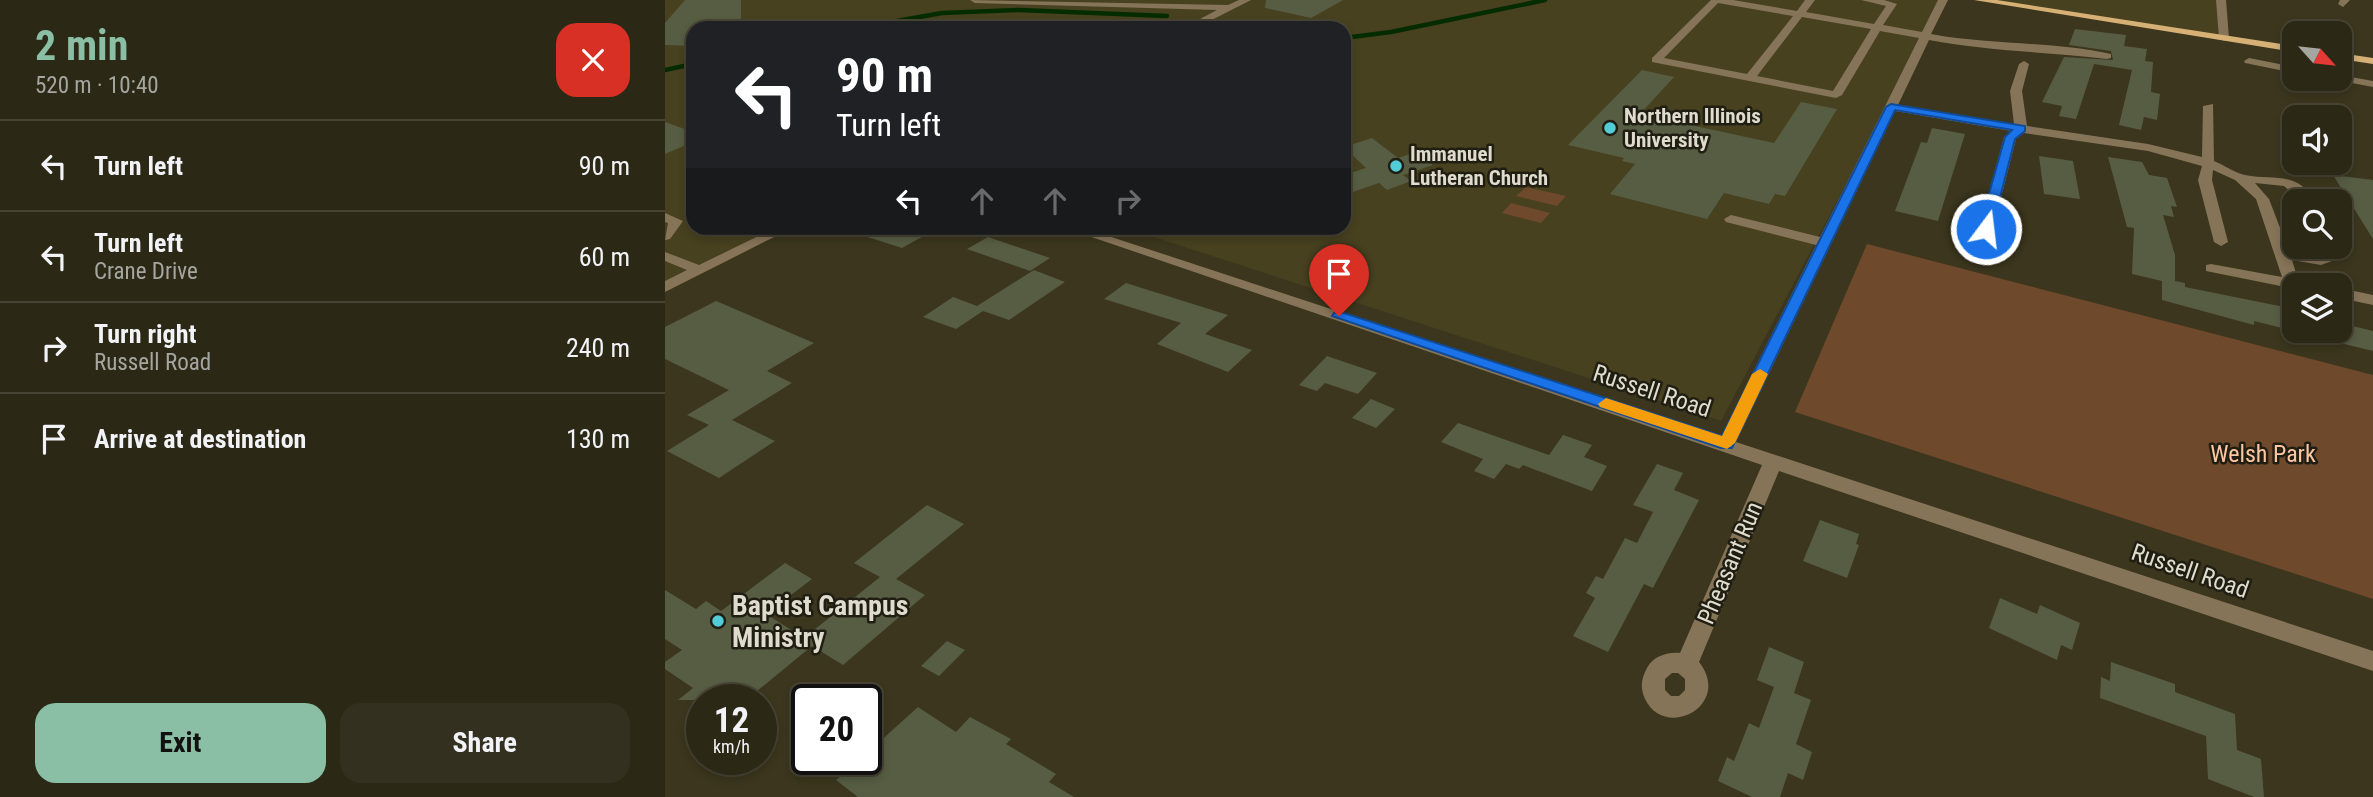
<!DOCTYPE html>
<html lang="en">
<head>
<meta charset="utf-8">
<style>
  :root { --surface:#2c2816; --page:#34301f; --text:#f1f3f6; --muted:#a6a6a1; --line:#484435; --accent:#8abfa5 }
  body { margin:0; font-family:"Roboto Condensed",sans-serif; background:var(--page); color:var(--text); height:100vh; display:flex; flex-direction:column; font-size:26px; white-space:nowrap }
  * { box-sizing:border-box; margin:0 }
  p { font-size:23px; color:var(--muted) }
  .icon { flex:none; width:38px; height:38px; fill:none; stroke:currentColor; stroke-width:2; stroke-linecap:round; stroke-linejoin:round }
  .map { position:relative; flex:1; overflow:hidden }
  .sheet { display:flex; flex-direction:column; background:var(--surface); width:665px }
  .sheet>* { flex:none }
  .top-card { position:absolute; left:21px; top:21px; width:665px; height:214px; border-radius:21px; box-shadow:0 4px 10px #0003,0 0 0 2px var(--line); background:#202124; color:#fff; overflow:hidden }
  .needle { width:46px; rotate:117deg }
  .fabs { position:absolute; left:1617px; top:21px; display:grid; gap:14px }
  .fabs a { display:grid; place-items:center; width:70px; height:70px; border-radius:14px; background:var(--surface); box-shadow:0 4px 10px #0003,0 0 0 2px var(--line); font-size:35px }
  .speed { position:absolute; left:21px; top:684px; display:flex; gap:14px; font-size:35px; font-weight:700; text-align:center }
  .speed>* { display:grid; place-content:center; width:91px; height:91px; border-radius:50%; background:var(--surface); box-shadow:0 4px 10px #0003,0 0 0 2px var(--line); line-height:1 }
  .speed small { font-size:18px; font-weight:400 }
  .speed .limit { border:4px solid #111; border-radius:10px; background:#fff; color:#111 }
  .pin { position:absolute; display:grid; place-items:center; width:60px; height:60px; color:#fff; margin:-72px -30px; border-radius:50% 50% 50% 0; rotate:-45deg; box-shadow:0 0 7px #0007 }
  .pin .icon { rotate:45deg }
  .me { position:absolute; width:77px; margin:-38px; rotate:15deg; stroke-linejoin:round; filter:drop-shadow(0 0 5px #0008) }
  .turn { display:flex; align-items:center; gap:24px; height:147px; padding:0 35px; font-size:32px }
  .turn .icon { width:91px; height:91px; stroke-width:2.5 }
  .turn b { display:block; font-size:49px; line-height:60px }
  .lanes { display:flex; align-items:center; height:66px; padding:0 35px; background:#0003; justify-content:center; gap:35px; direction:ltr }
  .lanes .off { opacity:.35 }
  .round { display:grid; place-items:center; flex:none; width:74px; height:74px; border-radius:21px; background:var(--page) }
  .headline { display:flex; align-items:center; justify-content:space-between; height:119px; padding:0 35px }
  h1 { font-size:42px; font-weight:700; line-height:52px; color:var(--accent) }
  .cta { display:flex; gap:14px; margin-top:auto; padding:14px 35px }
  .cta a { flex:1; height:80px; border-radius:21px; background:var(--accent); color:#111; font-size:28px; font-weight:700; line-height:80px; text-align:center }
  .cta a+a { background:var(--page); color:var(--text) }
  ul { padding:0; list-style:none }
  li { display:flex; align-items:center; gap:21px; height:91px; padding:0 35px; border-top:2px solid var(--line) }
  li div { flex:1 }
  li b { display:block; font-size:26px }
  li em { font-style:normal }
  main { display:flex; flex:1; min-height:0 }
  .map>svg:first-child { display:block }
  .built { fill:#47411f }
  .green { fill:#6f492c }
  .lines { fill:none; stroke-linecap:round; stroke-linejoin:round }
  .stream { stroke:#052c00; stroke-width:4.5 }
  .building { fill:#575d43 }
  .minor { fill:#867458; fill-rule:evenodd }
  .major { fill:#d6b075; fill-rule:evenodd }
  .route { fill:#1a73e8; stroke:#114b97; stroke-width:2 }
  .slow { fill:#f59e0b }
  .poi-dot { fill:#52ccd6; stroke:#201e12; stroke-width:2.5 }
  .labels { text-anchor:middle; stroke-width:5; stroke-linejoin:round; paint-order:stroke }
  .far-poi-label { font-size:21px; font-weight:bold; fill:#dfdccd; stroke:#201e12; text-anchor:start }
  .street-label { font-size:24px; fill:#dfdccd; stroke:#201e12 }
  .park-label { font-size:24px; fill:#fdc6a0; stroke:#201e12 }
  .near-poi-label { font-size:28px; font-weight:bold; fill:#dfdccd; stroke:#201e12; text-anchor:start }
</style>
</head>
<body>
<main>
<section class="sheet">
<div class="headline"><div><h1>2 min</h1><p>520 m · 10:40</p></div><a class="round" style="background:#d93025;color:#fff"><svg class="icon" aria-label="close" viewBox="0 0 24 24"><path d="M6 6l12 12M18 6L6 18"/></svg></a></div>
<ul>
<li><svg class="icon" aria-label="left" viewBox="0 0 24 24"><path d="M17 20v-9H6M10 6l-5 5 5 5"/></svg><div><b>Turn left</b></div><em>90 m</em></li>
<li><svg class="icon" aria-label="left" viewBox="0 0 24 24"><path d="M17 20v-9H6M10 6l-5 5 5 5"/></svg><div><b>Turn left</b><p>Crane Drive</p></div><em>60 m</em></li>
<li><svg class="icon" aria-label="right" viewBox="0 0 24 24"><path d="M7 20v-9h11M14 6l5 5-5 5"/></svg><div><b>Turn right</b><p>Russell Road</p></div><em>240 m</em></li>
<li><svg class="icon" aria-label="arrive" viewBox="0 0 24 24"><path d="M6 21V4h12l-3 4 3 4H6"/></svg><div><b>Arrive at destination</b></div><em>130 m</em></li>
</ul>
<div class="cta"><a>Exit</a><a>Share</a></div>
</section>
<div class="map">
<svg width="1708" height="797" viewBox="0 0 1708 797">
  <rect width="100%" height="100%" fill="#3b361d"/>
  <path class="built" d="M0 0H1278L1056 421 461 228H679V28H28V228H120L0 287Z
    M1313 0H1555L1559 38Z"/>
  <path class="green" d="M861 187 901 196 892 206 851 196Z
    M846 203 885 213 876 223 837 213Z
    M1202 244 1708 375V599L1130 412Z"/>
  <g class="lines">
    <path class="stream" d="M192 28 277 13 354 10 502 16
      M679 38 726 32 880 0
      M0 70 28 64"/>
  </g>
  <path class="building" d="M20 0H76V28H28V46L0 45V23Z
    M601 0H678L646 18 600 8Z
    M1410 29 1461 35 1459 46 1482 49 1480 61 1488 62 1486 92 1495 94 1492 120 1479 117 1476 130 1454 125 1467 70 1429 64 1411 119 1394 116 1397 106 1377 102 1399 57 1448 60 1446 51 1404 45Z
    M977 70 1009 77 975 114 1109 143 1136 102 1172 109 1120 196 1110 194 1104 204 1059 193 1042 219 945 194 970 164 957 161 959 158 903 145Z
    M0 122 28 132V142L0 154Z
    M1267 128 1300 134 1273 221 1230 211 1256 142 1262 143Z
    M707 138 733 158 751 152 768 165 738 175 746 181 722 190 714 183 679 195V175L701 168 679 147Z
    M1374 156 1408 161 1415 199 1379 194Z
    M1443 157 1477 162 1484 175 1502 178 1512 207 1506 206 1509 217 1498 215 1510 255V281L1520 283V287L1629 309V331L1589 321V325L1497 300V281L1467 274 1469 228 1462 227Z
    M1668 175 1708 180V239Z
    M185 228H273L237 248 184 231Z
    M323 237 385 258 365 271 302 249Z
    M369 270 400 282 344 320 318 311 291 329 258 317 288 297 312 306Z
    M461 283 563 315 540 334 587 350 563 372 492 344 516 323 439 299Z
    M51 301 149 343 102 371 127 383 67 420 110 441 54 478 2 451 44 425 22 415 64 390 0 359V327Z
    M1675 323 1708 331V351L1675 343Z
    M662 356 712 373 693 394 660 383 652 391 634 385Z
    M706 399 730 409 711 428 687 418Z
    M793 423 884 455 898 435 927 445 919 457 942 466 927 491 858 465 854 469 841 464 829 479 809 471 818 459 776 442Z
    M992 464 1018 473 1009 490 1034 500 988 588 979 584 943 652 908 636 930 598 921 593 931 576 938 579 960 538 972 543 988 512 968 505Z
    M262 505 299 524 231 579 260 595 178 665 147 646 81 700H13L28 688 0 669V662L17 650 0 639V590L31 609 41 601 56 611 120 563 147 579 101 614 139 638 215 577 189 563Z
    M1155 520 1194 534 1191 544 1194 545 1182 578 1138 561Z
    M1335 598 1372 614 1375 605 1415 623 1407 650 1396 645 1392 660 1324 628Z
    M282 641 300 650 274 676 256 666Z
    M1104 647 1139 662 1129 693 1146 700 1131 744 1147 752 1138 780 1123 773 1115 797H1087L1053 781 1062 757 1069 761 1084 723 1094 728 1109 687 1092 680Z
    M1446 662 1510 684V692L1570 714 1572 750 1596 759 1599 797H1589L1543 779 1541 736 1435 698 1436 677 1445 681Z
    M253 707 291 732 305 717 346 739 341 744 391 774 384 782 409 797H193L171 780 195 760H201V754Z"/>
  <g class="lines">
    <path class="minor" d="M305 0 563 5 574 0H586L531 28H518L552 10 310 3Z
      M1046 0H1068L1132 11 1140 0H1150L1141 12 1209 24 1221 6 1196 0H1219L1232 4 1218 25 1257 32 1273 0H1283L1266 34C1325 45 1387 41 1446 54V58L1442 59C1383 52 1322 51 1264 40L1233 105 1349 124 1345 91 1354 64 1359 61 1364 64 1357 91 1362 126 1483 144 1537 157 1538 106 1548 104 1549 161C1559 165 1570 173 1580 175 1609 181 1631 170 1650 201H1636L1619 186 1590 183 1604 199 1624 251 1656 257 1660 256 1656 247H1670L1675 258 1656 265 1627 260 1634 283 1626 288 1541 271V265L1546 264 1617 277 1591 199 1570 180 1548 170 1547 180 1563 242 1556 246 1549 242 1533 180 1537 166 1483 151 1359 133 1351 139 1328 229 1326 232H1316L1314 229 1339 137 1346 131 1230 111 1071 442 1708 651V671L1114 471 1034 662C1068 705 1000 741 980 699 975 688 976 679 982 668 988 656 1003 652 1015 653L1097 465 400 228H419L1056 437 1151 245 1061 222 1059 219 1066 215 1155 237 1254 38 1215 31 1177 95 1171 98 987 62V58ZM1053 3 1128 16 1082 74 999 58ZM1137 17 1206 29 1168 91 1092 76ZM1007 673H1013L1020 679V690L1014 696H1006L1000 690V679Z
      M1551 0H1561L1564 38 1559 41 1554 38Z
      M1675 0H1685L1678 7 1673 4Z
      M365 22 469 24 474 27H336Z
      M1584 58 1629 67V73L1580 63 1579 61Z
      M1675 75 1708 81V87L1671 80Z
      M0 213 18 221 5 239 0 240 3 223 0 222Z
      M110 228H127L0 292V281L22 270 0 261V252L34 265Z
      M1675 288 1708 295V305L1675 298Z"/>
    <path class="major" d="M1309 0H1332L1629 46V52Z
      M1675 53 1708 58V64L1675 59Z"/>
  </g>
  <path class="route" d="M1226 104 1360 126V131L1350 139 1327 229 1321 233 1314 229 1340 137 1347 130 1230 110 1067 448H1056L667 316 669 313H679L1057 436 1221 107Z"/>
  <path class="slow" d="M1095 369 1103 374 1070 443 1062 449 935 407 933 404 941 398 1057 436 1087 374Z"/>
  <g class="poi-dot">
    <circle cx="945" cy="128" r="7"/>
    <circle cx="731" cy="166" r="7"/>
    <circle cx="53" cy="621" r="7"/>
  </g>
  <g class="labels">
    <g class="far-poi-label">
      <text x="959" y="123">Northern Illinois<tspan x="959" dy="24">University</tspan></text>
      <text x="745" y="161">Immanuel<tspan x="745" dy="24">Lutheran Church</tspan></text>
    </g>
    <g class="street-label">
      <text transform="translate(987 391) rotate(18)" y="8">Russell Road</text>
      <text transform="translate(1065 563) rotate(-67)" y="8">Pheasant Run</text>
      <text transform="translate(1525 571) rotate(19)" y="8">Russell Road</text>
    </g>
    <g class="park-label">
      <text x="1598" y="462">Welsh Park</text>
    </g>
    <g class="near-poi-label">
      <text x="67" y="615">Baptist Campus<tspan x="67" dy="32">Ministry</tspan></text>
    </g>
  </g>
</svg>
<div class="fabs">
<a><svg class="needle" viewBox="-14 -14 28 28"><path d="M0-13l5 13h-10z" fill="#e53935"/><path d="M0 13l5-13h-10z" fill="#a6a6a1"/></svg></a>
<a><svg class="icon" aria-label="sound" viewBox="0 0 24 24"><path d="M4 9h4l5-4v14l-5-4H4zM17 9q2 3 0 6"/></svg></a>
<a><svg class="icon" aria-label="search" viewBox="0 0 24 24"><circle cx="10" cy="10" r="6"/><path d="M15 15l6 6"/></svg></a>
<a><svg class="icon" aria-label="layers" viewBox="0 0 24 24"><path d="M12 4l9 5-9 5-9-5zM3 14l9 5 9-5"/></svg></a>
</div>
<div class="speed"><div>12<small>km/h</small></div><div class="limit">20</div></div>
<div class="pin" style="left:674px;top:316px;background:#d93025"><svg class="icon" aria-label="arrive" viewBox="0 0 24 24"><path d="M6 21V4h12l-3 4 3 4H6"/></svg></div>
<svg class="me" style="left:1321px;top:229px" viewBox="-20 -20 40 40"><circle r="17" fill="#1a73e8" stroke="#fff" stroke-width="3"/><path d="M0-11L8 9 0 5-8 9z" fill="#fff"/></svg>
<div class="top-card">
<div class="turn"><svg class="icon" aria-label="left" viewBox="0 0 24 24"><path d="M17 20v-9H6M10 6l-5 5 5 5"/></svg><div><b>90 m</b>Turn left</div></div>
<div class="lanes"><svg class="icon" aria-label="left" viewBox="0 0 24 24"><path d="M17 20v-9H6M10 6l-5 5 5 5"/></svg><svg class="icon off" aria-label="ahead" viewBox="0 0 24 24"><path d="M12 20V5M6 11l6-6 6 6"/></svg><svg class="icon off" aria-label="ahead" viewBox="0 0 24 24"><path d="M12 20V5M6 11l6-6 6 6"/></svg><svg class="icon off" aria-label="right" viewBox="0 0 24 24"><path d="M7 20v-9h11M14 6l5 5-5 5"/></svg></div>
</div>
</div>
</main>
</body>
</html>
